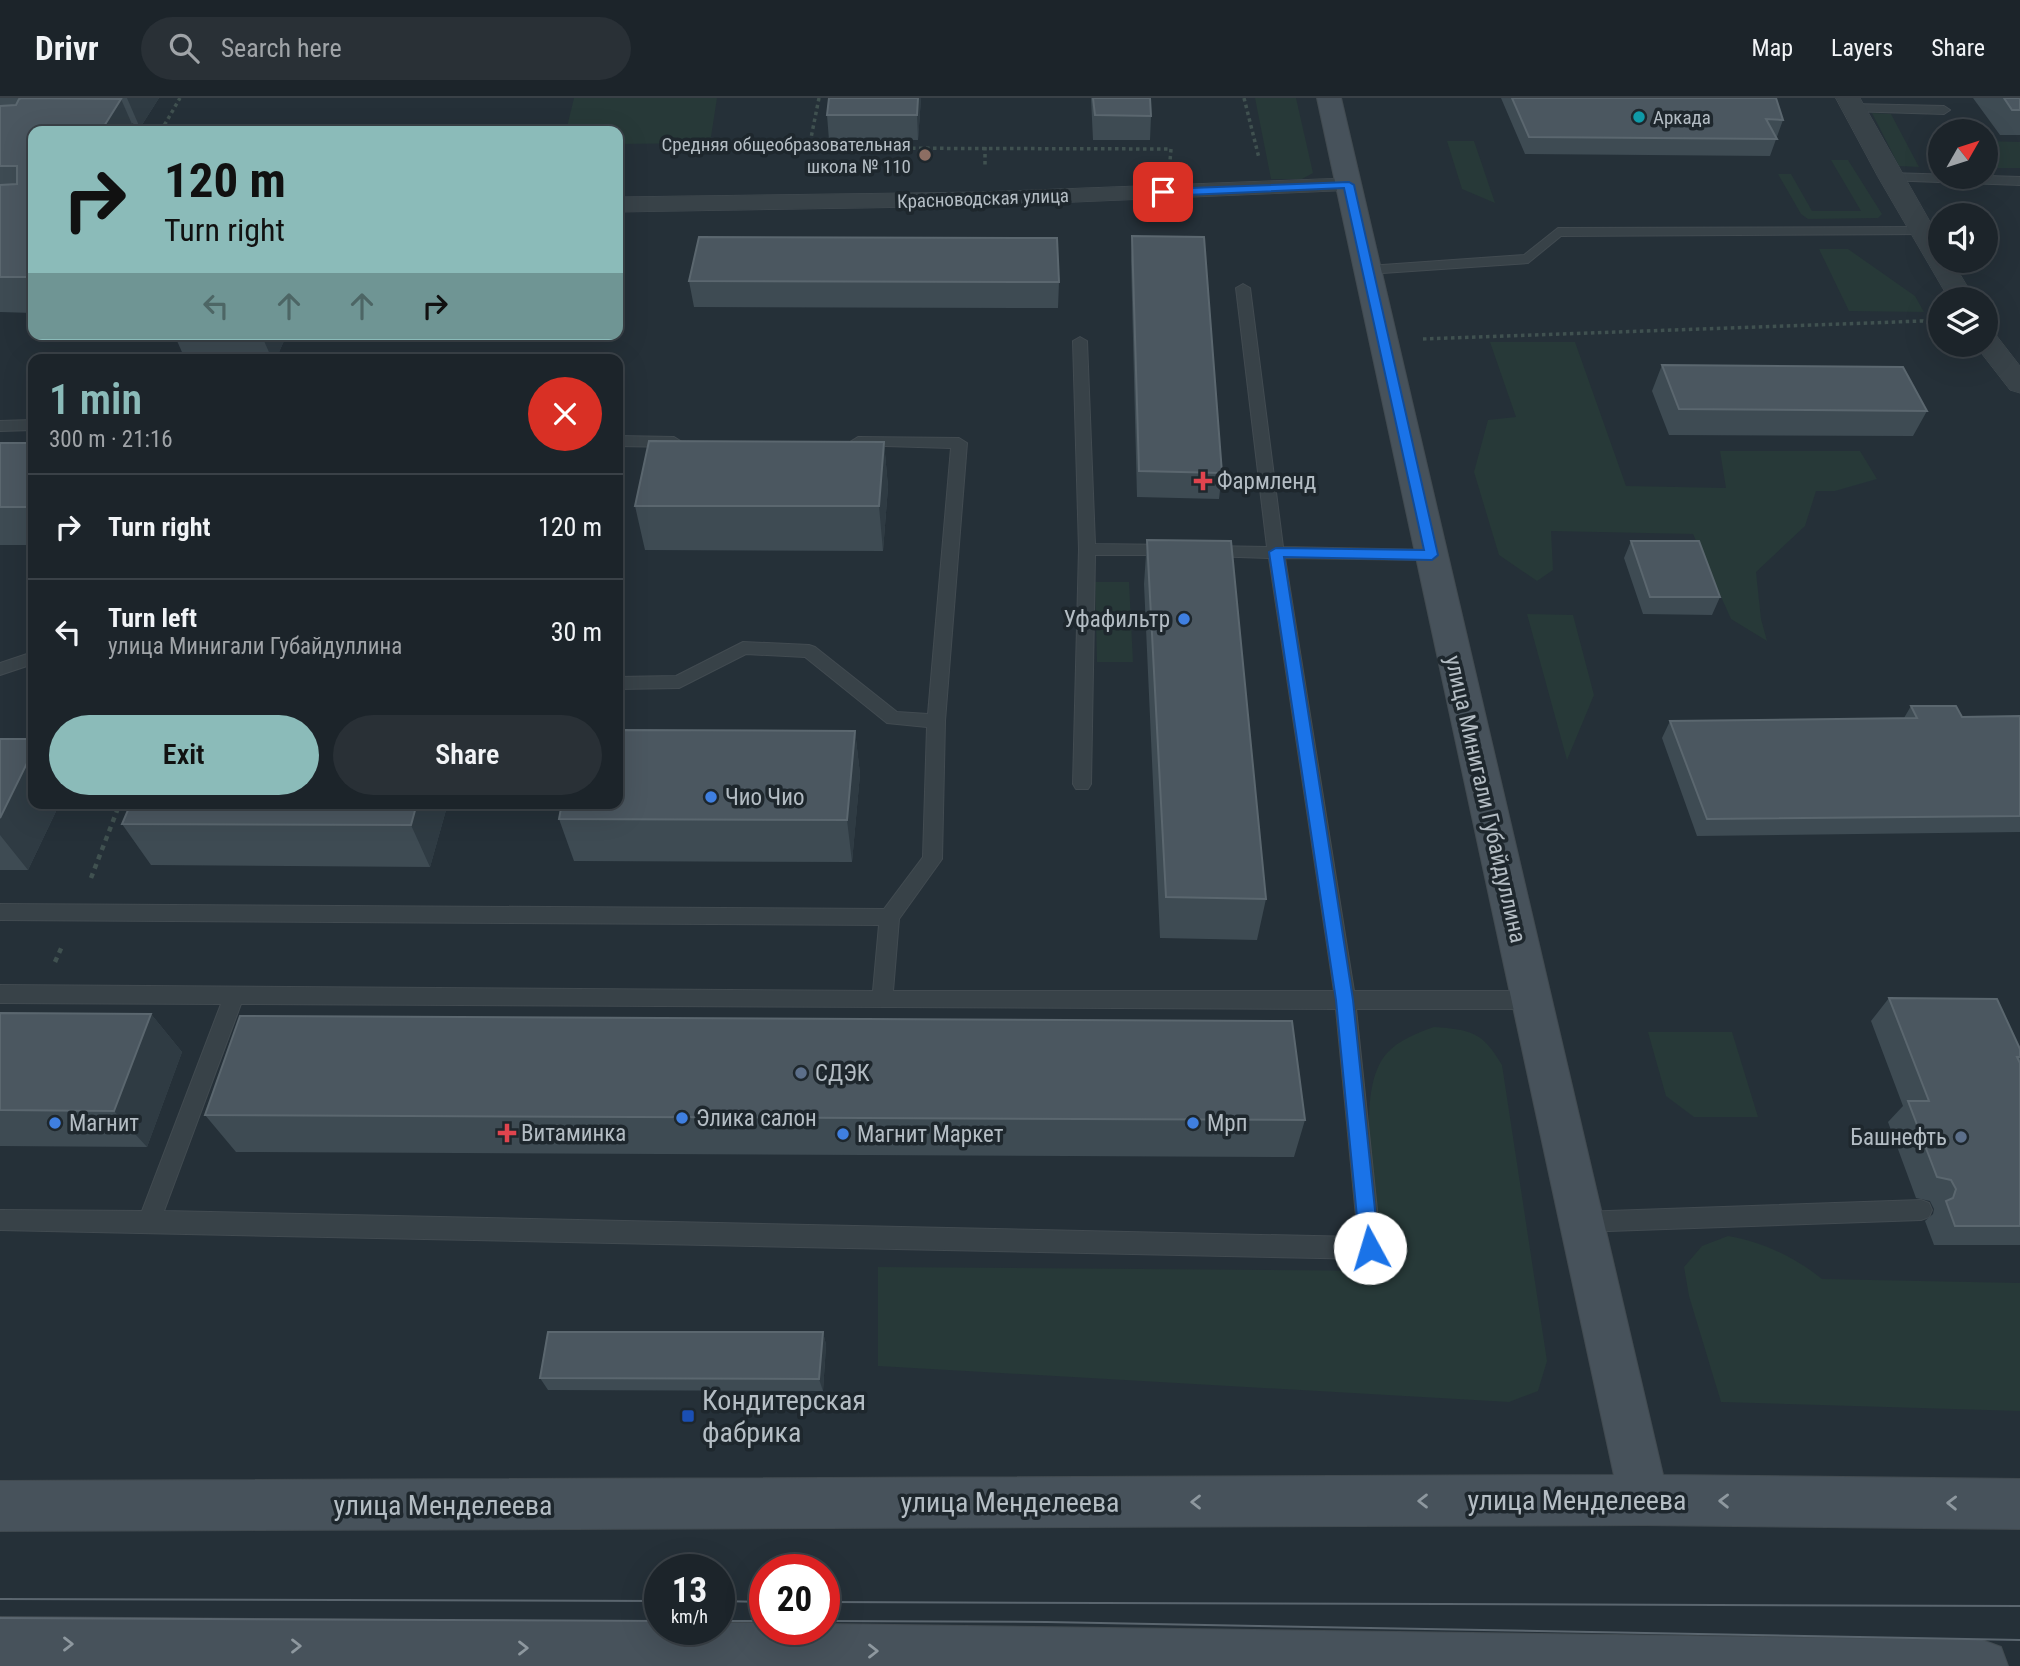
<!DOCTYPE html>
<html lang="en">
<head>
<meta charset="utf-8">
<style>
  :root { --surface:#1c242a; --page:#293036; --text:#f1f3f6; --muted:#a0a4a8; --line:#3a4147; --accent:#8bbbb9 }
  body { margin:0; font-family:"Roboto Condensed",sans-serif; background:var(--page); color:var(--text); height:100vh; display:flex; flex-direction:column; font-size:26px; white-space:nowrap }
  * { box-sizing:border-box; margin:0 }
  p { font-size:23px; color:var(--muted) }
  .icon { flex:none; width:38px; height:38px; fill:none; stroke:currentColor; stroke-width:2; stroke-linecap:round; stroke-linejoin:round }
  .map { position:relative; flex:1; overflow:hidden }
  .details { position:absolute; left:28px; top:256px; width:595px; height:455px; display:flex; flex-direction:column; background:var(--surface); border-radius:14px; box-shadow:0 7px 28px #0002,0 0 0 2px var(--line) }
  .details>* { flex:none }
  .banner { position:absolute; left:28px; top:28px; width:595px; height:214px; border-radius:14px; box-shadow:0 7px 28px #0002,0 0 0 2px var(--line); background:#8bbbb9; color:#111; overflow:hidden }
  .needle { width:46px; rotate:51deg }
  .fabs { position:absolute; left:1928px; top:21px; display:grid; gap:14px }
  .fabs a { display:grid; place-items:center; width:70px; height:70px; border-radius:50%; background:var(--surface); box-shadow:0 7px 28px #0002,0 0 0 2px var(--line); font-size:35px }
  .speed { position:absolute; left:644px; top:1456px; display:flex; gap:14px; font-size:35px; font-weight:700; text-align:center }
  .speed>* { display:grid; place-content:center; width:91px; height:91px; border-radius:50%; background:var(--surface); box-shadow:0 7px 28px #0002,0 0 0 2px var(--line); line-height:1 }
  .speed small { font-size:18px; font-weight:400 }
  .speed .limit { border:10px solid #d22; background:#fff; color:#111 }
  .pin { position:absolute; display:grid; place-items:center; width:60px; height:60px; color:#fff; margin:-30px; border-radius:14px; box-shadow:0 4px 10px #0006 }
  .me { position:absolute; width:77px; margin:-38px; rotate:354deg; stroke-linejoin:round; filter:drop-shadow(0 0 5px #0008) }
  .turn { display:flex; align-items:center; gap:24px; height:147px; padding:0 21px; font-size:32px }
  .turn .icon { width:91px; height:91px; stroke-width:2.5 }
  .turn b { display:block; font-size:49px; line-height:60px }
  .lanes { display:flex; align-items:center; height:66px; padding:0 21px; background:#0003; justify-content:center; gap:35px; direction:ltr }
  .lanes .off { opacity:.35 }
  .round { display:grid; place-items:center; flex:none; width:74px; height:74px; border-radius:37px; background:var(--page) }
  .summary { display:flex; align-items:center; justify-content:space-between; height:119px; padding:0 21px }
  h1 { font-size:42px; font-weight:600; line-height:52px; color:var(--accent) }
  .button { display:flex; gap:14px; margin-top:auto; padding:14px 21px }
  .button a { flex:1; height:80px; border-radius:42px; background:var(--accent); color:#111; font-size:28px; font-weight:600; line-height:80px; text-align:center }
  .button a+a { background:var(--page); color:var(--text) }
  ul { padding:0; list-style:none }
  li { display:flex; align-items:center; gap:21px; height:105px; padding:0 21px; border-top:2px solid var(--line) }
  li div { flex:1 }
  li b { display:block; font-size:26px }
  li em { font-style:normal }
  header { display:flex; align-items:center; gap:42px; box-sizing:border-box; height:98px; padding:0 35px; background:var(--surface); border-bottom:2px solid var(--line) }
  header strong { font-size:33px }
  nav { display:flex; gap:38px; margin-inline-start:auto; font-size:24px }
  .search { width:490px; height:63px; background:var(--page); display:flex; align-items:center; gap:18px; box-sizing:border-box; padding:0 24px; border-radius:38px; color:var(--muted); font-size:26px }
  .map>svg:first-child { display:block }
  .green { fill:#273938 }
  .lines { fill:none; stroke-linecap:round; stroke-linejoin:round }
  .lane-casing { stroke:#424b51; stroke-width:2 }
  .street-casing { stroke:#424b51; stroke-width:1 }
  .secondary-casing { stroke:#424b51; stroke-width:2 }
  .path-far1 { stroke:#405150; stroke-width:3.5; stroke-dasharray:3.5 3.5; stroke-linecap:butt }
  .path { stroke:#405150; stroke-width:4.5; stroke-dasharray:5 5; stroke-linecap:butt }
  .lane { fill:#384248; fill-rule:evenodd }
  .street { fill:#384248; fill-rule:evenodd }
  .secondary { fill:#47525b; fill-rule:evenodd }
  .tram { stroke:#5b666f; stroke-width:2 }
  .wall { fill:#3e4b53 }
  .shaded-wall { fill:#2f3b43 }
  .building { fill:#4b5760; stroke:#5b676f; stroke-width:2 }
  .oneway { stroke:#8e989f }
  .route { fill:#1a73e8; stroke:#114b97; stroke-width:2 }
  .culture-dot { fill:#0f9aa8; stroke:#1e272d; stroke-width:2.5 }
  .education-dot { fill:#8d6e63; stroke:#1e272d; stroke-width:2.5 }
  .health-dot { fill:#e0444e; stroke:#1e272d; stroke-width:2.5 }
  .shop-dot { fill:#3f7fe0; stroke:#1e272d; stroke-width:2.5 }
  .service-dot { fill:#5c6f8a; stroke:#1e272d; stroke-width:2.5 }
  .transit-dot { fill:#1a4fb4; stroke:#1e272d; stroke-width:2.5 }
  .labels { text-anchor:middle; stroke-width:7; stroke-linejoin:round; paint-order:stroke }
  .far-poi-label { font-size:19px; fill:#b4bdc4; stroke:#1e272d; text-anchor:start }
  .far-street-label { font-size:19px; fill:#b4bdc4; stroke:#1e272d }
  .poi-label { font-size:23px; fill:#b4bdc4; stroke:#1e272d; text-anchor:start }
  .street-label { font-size:23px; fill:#b4bdc4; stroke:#1e272d }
  .near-poi-label { font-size:28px; fill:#b4bdc4; stroke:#1e272d; text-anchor:start }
  .near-street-label { font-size:28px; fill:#b4bdc4; stroke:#1e272d }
</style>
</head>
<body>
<header>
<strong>Drivr</strong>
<div class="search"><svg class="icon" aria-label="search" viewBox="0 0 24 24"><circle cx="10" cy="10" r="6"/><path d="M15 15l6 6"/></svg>Search here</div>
<nav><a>Map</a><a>Layers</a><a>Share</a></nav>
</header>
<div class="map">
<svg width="2020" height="1568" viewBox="0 0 2020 1568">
  <rect width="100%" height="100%" fill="#253038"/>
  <path class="green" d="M574 0H717L710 45 618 46V33H566Z
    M1255 0H1296L1313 75 1302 81H1271Z
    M1872 15 1891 16 1919 69 1899 68Z
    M1447 43H1474L1495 105 1462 91Z
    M1986 43 2020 44V70H1996L1986 63Z
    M1831 62H1848L1882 116 1878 120 1808 121 1801 116 1778 76H1791L1812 113H1861Z
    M1819 151H1848L1915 198 1924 214 1849 213Z
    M1490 244H1575L1626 388 1726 390 1720 353H1860L1877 381 1835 393H1816L1805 428 1756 474 1761 521 1767 543 1731 521 1693 436 1551 433 1553 472 1537 483 1499 457 1474 374 1488 322 1516 319Z
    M1095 484H1129L1133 564H1097Z
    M1527 516 1573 517 1594 597 1567 662Z
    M1434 929C1471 932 1482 933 1502 967L1547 1263 1538 1293 1509 1304 878 1268V1169L1384 1173C1381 1119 1350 996 1387 955 1399 942 1417 935 1434 929Z
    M1648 934H1732L1758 1019H1694L1666 998Z
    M1728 1138C1763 1144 1795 1159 1822 1181L2020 1185V1313L1721 1304 1689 1198 1684 1169 1702 1148Z"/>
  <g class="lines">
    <defs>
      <path id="lane" d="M1852 6 1944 8 1950 12 1944 16 1848 13V7Z
        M1890 75 2020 79V87L1885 82V76Z
        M1923 129 1928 130V136L1561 138 1528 165 1368 176 1361 172 1368 168 1524 157 1558 130Z
        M1243 186 1250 190 1283 449 1432 452 1440 457 1432 462 1285 460 1354 893H1530L1537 896 1540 902 1537 908 1530 911H1356L1381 1150 1378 1157 1370 1161 0 1132V1112L142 1113 221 906 0 905V887L873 893 879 827 0 822V806L884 811 923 759 927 629 887 625 805 559 746 556 679 590 618 591V579L676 578 743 544 809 547 815 549 897 614 928 616 951 350 853 347 850 344 858 339 959 340 967 345 945 623 942 761 899 821 893 893H1334L1269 460 1209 458 1201 453 1209 448 1267 449 1236 190ZM241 906 1336 911 1358 1139 164 1113Z
        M1080 239 1087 243 1095 446 1172 447 1180 452 1172 457H1095L1091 686 1088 691H1076L1073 686 1079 451 1073 243Z
        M33 322V332L0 333V323Z
        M618 338 674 339 682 344 674 349 618 348Z
        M33 554V566L0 577V565Z
        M1921 1102 1929 1105 1932 1112 1929 1119 1921 1122 1580 1134 1572 1131 1569 1124 1572 1117 1580 1114Z"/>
      <path id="street" d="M1836 0H1860L1941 143V163H1952L1975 201H1949L1878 79Z
        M1349 80 1358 82 1361 87 1358 92 981 108 618 114V99L981 94Z
        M1986 235 1996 237 2020 268V295L2010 292 1975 247H1986Z"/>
      <path id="secondary" d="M1317 0H1341L1663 1377 2020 1381V1431L1645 1427 0 1433V1383L1614 1377Z
        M0 1519 660 1524V1531H719V1525H765V1531H824V1526L1982 1542 2001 1549 2008 1568H0Z"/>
    </defs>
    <use href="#lane" class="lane-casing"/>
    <use href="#street" class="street-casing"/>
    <use href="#secondary" class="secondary-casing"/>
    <path class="path-far1" d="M819 0 809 50 1171 51 1170 63
      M1244 0 1259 60
      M161 33 180 0
      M985 49V69
      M1423 241 1923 223 1941 228"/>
    <path class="path" d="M91 780 120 705
      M55 864 63 846"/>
    <use href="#lane" class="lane"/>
    <use href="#street" class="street"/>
    <use href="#secondary" class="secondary"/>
    <path class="tram" d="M0 1501 660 1503
      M719 1503 765 1504
      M824 1504 2020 1508
      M0 1520 660 1523
      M719 1523H765
      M824 1523 1047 1524 2020 1542"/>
  </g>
  <path class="wall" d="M0 0H159L140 30 132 25 135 33H33V215L0 214Z
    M921 0 918 42H829L827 17Z
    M1091 0H1150L1151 18 1150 42H1093Z
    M1501 0H1776L1783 22 1770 58 1525 56Z
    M1973 0H2020V37H2000Z
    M1132 138 1222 375 1219 401 1137 399 1131 163Z
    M689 183 1059 184 1058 210 694 209Z
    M174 236H287L276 261H185Z
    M1662 267 1927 313 1913 338 1669 337 1652 293Z
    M884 344 888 389 883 453 645 452 635 408Z
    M0 345H33V447H0Z
    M1147 442 1266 801 1257 842 1160 840 1144 486Z
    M1631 443 1720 499 1712 517 1643 516 1624 460Z
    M1911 608 1962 619 2020 618V734L1697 738 1662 640 1670 623 1904 620Z
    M855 633 860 676 852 764 574 763 559 721Z
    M0 641 33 705H60L28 772H0Z
    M131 705H448L430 769 151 767 122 726Z
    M1889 900 2020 951V1147H1934L1925 1123 1933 1116 1934 1111 1930 1103 1916 1100 1888 1024 1903 1008 1871 923Z
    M0 915 151 916 182 954 147 1049 0 1048Z
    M205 1017 1305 1022 1294 1059 236 1054Z
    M823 1234 826 1247 823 1293 548 1292 540 1280Z"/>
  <path class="shaded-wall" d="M127 0H159L140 30Z
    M918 0H921L918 42 917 17Z
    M121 1 135 33H101Z
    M261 236H287L276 261H272Z
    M884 344 888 389 883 453 879 408Z
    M855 633 860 676 852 764 847 722Z
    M33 653V705H60L28 772 0 737V720Z
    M417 705H448L430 769 411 727Z
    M151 916 182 954 147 1049 114 1013Z
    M823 1234 826 1247 823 1293 819 1281Z"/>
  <path class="building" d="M22 0 121 1 101 33H33V179H0V87L17 86V68H0V8L16 7 19 1Z
    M829 0H918L917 17H827Z
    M1093 0H1150L1151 18 1095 17Z
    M1512 0H1776L1783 22 1766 21 1777 41 1529 39Z
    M2004 0H2020V12H2012Z
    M1132 138 1204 139 1222 375 1139 373Z
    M699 139 1057 140 1059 184 689 183Z
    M1662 267 1903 269 1927 313 1679 311Z
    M649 343 884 344 879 408H635Z
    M0 345H33V409H0Z
    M1147 442 1231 443 1266 801 1166 799Z
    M1631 443H1699L1720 499H1650Z
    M1911 608H1956L1962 619 2020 618V718L1707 721 1670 623 1917 620Z
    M618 632 855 633 847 722 559 721 562 705H618Z
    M0 641H33V653L0 720Z
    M131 705H417L411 727 122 726Z
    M1889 900 1997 901 2020 951V959H2017L2020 965V1128H1955L1946 1103 1953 1100 1956 1091 1951 1082 1937 1079 1908 1003H1929Z
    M0 915 151 916 114 1013 0 1012Z
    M240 918 1292 923 1305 1022 205 1017Z
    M548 1234H823L819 1281 540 1280Z"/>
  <defs><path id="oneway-chevron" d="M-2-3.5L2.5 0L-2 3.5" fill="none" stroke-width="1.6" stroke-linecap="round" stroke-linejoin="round" transform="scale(1.75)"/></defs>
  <g class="oneway">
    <use href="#oneway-chevron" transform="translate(1423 1403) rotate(180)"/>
    <use href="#oneway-chevron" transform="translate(1724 1403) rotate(-179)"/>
    <use href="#oneway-chevron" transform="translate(1196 1404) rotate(180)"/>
    <use href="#oneway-chevron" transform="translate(1952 1405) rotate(-179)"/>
    <use href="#oneway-chevron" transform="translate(68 1546)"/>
    <use href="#oneway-chevron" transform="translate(296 1548)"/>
    <use href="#oneway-chevron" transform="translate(523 1550)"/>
    <use href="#oneway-chevron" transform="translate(873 1553)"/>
  </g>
  <path class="route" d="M1349 84 1354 87 1438 457 1432 462 1284 459 1353 902 1379 1150 1376 1156 1370 1159 1363 1156 1360 1150 1336 902 1269 454 1276 450 1424 452 1344 90 1163 98 1158 94 1163 91Z"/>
  <circle class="culture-dot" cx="1639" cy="19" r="7"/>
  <circle class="education-dot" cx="925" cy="57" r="7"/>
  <g class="health-dot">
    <path d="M1199.5 372.5h7v7h7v7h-7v7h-7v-7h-7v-7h7z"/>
    <path d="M503.5 1024.5h7v7h7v7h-7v7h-7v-7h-7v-7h7z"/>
  </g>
  <g class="shop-dot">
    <circle cx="1184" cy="521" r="7"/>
    <circle cx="711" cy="699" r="7"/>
    <circle cx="682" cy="1020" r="7"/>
    <circle cx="55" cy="1025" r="7"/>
    <circle cx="1193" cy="1025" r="7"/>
    <circle cx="843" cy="1036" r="7"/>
  </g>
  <g class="service-dot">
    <circle cx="801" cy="975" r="7"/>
    <circle cx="1961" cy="1039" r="7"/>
  </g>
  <rect class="transit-dot" x="681" y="1311" width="14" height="14" rx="3.5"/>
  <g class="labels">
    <g class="far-poi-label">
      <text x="1653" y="26">Аркада</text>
      <text x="911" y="53" text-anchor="end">Средняя общеобразовательная<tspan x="911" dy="22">школа № 110</tspan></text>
    </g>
    <g class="far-street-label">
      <text transform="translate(983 100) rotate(-2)" y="7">Красноводская улица</text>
    </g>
    <g class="poi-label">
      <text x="1217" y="391">Фармленд</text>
      <text x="1170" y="529" text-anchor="end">Уфафильтр</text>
      <text x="725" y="707">Чио Чио</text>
      <text x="815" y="983">СДЭК</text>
      <text x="696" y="1028">Элика салон</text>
      <text x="69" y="1033">Магнит</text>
      <text x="1207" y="1033">Мрп</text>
      <text x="521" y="1043">Витаминка</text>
      <text x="857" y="1044">Магнит Маркет</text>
      <text x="1947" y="1047" text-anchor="end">Башнефть</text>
    </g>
    <g class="street-label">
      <text transform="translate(1486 701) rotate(77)" y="8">улица Минигали Губайдуллина</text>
    </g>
    <g class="near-poi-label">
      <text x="702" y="1312">Кондитерская<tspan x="702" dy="32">фабрика</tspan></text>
    </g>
    <g class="near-street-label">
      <text x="1577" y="1412">улица Менделеева</text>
      <text x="1010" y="1414">улица Менделеева</text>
      <text x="443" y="1417">улица Менделеева</text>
    </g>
  </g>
</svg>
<div class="fabs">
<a><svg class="needle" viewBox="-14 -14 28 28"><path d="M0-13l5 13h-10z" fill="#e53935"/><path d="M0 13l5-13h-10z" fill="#a0a4a8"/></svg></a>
<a><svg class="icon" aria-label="sound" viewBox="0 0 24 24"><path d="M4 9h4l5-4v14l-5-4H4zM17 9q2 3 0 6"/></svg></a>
<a><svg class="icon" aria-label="layers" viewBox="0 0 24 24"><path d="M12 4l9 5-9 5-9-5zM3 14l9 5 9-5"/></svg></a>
</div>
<div class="speed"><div>13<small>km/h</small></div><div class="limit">20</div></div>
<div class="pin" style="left:1163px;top:94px;background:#d93025"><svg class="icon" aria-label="arrive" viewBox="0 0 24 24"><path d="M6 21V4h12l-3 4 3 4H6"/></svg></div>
<svg class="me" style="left:1370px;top:1150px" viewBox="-20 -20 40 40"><circle r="19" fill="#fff"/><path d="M0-13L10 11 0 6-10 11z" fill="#1a73e8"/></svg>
<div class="banner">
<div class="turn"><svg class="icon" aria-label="right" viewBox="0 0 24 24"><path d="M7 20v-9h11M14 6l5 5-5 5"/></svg><div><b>120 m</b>Turn right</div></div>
<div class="lanes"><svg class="icon off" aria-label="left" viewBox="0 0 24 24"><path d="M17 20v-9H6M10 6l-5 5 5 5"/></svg><svg class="icon off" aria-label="ahead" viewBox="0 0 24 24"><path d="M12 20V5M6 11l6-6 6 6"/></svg><svg class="icon off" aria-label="ahead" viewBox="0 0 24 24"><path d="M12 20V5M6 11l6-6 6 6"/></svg><svg class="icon" aria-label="right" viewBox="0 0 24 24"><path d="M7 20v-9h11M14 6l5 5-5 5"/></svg></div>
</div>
<section class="details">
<div class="summary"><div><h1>1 min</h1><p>300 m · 21:16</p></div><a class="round" style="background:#d93025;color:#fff"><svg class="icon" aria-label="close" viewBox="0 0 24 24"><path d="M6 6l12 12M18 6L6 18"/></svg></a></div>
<ul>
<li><svg class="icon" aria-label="right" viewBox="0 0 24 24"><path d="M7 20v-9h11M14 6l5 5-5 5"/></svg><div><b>Turn right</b></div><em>120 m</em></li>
<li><svg class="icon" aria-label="left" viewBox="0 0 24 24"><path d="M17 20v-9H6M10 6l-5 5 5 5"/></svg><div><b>Turn left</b><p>улица Минигали Губайдуллина</p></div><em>30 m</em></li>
</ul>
<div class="button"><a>Exit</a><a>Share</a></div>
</section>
</div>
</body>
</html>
